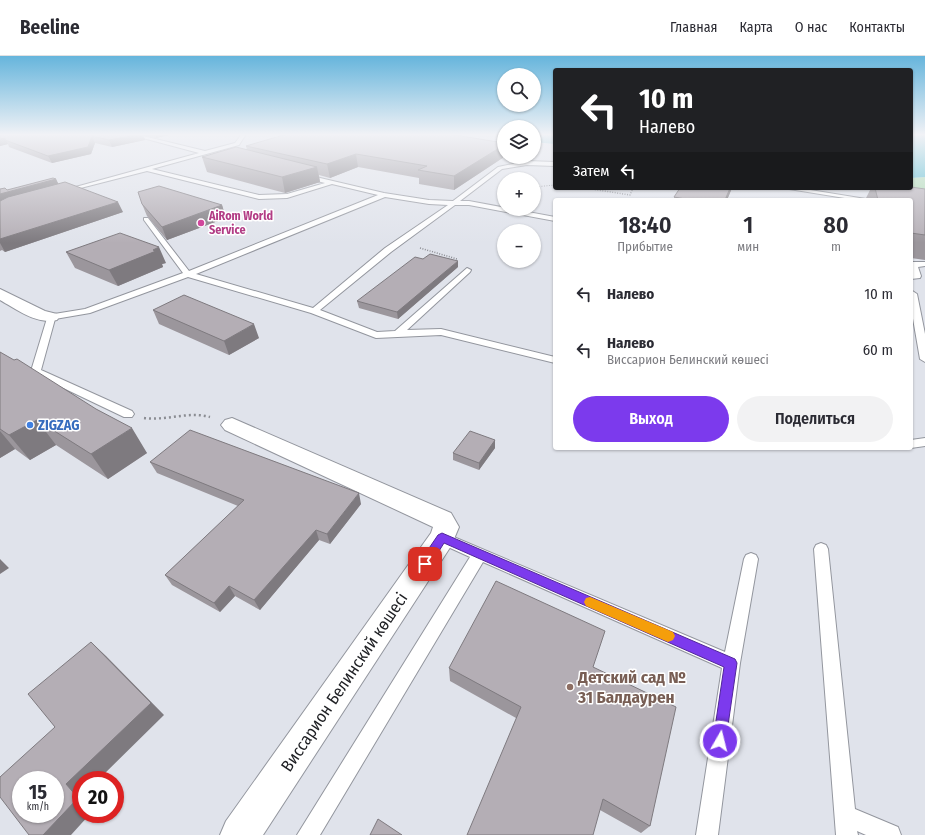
<!DOCTYPE html>
<html lang="ru">
<head>
<meta charset="utf-8">
<style>
  :root { --surface:#fff; --page:#f2f2f3; --text:#2b2b33; --muted:#7c7c81; --line:#e1e1e2; --accent:#7c3aed }
  body { margin:0; font-family:"Fira Sans Condensed",sans-serif; background:var(--page); color:var(--text); height:100vh; display:flex; flex-direction:column; font-size:15px; white-space:nowrap }
  * { box-sizing:border-box; margin:0 }
  p { font-size:13px; color:var(--muted) }
  .icon { flex:none; width:22px; height:22px; fill:none; stroke:currentColor; stroke-width:2; stroke-linecap:round; stroke-linejoin:round }
  .map { position:relative; flex:1; overflow:hidden }
  .sheet { position:absolute; left:553px; top:142px; width:360px; height:252px; display:flex; flex-direction:column; background:var(--surface); border-radius:4px; box-shadow:0 1px 3px #0004 }
  .sheet>* { flex:none }
  .banner { position:absolute; left:553px; top:12px; width:360px; height:122px; border-radius:4px; box-shadow:0 1px 3px #0004; background:#202124; color:#fff; overflow:hidden }
  .controls { position:absolute; left:497px; top:12px; display:grid; gap:8px }
  .controls a { display:grid; place-items:center; width:44px; height:44px; border-radius:50%; background:var(--surface); box-shadow:0 1px 3px #0004; font-size:20px }
  .speed { position:absolute; left:12px; top:715px; display:flex; gap:8px; font-size:20px; font-weight:700; text-align:center }
  .speed>* { display:grid; place-content:center; width:52px; height:52px; border-radius:50%; background:var(--surface); box-shadow:0 1px 3px #0004; line-height:1 }
  .speed small { font-size:10px; font-weight:400 }
  .speed .limit { border:6px solid #d22; background:#fff; color:#111 }
  .pin { position:absolute; display:grid; place-items:center; width:34px; height:34px; color:#fff; margin:-17px; border-radius:8px; box-shadow:0 2px 6px #0006 }
  .me { position:absolute; width:44px; margin:-22px; rotate:8deg; stroke-linejoin:round; filter:drop-shadow(0 0 3px #0008) }
  .turn { display:flex; align-items:center; gap:14px; height:84px; padding:0 20px; font-size:18px }
  .turn .icon { width:52px; height:52px; stroke-width:2.5 }
  .turn b { display:block; font-size:28px; line-height:34px }
  .then { display:flex; align-items:center; height:38px; padding:0 20px; background:#0003; gap:8px; font-size:15px }
  .eta { display:flex; justify-content:space-evenly; align-items:center; height:68px; text-align:center }
  .eta b { font-size:24px; font-weight:600; line-height:28px }
  .primary-button { display:flex; gap:8px; margin-top:auto; padding:8px 20px }
  .primary-button a { flex:1; height:46px; border-radius:24px; background:var(--accent); color:#fff; font-size:16px; font-weight:600; line-height:46px; text-align:center }
  .primary-button a+a { background:var(--page); color:var(--text) }
  ul { padding:0; list-style:none }
  li { display:flex; align-items:center; gap:12px; height:56px; padding:0 20px }
  li div { flex:1 }
  li b { display:block; font-size:15px }
  li em { font-style:normal }
  header { display:flex; align-items:center; gap:24px; box-sizing:border-box; height:56px; padding:0 20px; background:var(--surface); border-bottom:1px solid var(--line) }
  header strong { font-size:19px }
  nav { display:flex; gap:22px; margin-inline-start:auto; font-size:14px }
  .map>svg:first-child { display:block }
  .green { fill:#aadab0 }
  .water { fill:#44b6cb }
  .lines { fill:none; stroke-linecap:round; stroke-linejoin:round }
  .service-casing { stroke:#93969e; stroke-width:2 }
  .minor-casing { stroke:#93969e; stroke-width:2 }
  .path-far2 { stroke:#8b8d93; stroke-width:1; stroke-dasharray:1 1.5; stroke-linecap:butt }
  .path-far1 { stroke:#8b8d93; stroke-width:1.5; stroke-dasharray:1 1.5; stroke-linecap:butt }
  .path { stroke:#8b8d93; stroke-width:2.5; stroke-dasharray:2 3; stroke-linecap:butt }
  .service { fill:#fff; fill-rule:evenodd }
  .minor { fill:#fff; fill-rule:evenodd }
  .wall { fill:#9b969c }
  .shaded-wall { fill:#7e7a7f }
  .building { fill:#b4aeb5; stroke:#7e7a7f; fill-rule:evenodd }
  .route { fill:#7c3aed; stroke:#51269a }
  .slow { fill:#f59e0b }
  .hotel-dot { fill:#d1479c; stroke:#fff; stroke-width:1.5 }
  .shop-dot { fill:#3f7fe0; stroke:#fff; stroke-width:1.5 }
  .education-dot { fill:#8d6e63; stroke:#fff; stroke-width:1.5 }
  .labels { text-anchor:middle; stroke-width:3; stroke-linejoin:round; paint-order:stroke }
  .far-hotel-label { font-size:12px; font-weight:bold; fill:#b23c85; stroke:#fff; text-anchor:start }
  .shop-label { font-size:14px; font-weight:bold; fill:#366cbe; stroke:#fff; text-anchor:start }
  .near-education-label { font-size:17px; font-weight:bold; fill:#785e54; stroke:#fff; text-anchor:start }
  .near-street-label { font-size:17px; fill:#1e1f23; stroke:#fff }
</style>
</head>
<body>
<header>
<strong>Beeline</strong>
<nav><a>Главная</a><a>Карта</a><a>О нас</a><a>Контакты</a></nav>
</header>
<div class="map">
<svg width="925" height="779" viewBox="0 0 925 779">
  <rect width="100%" height="100%" fill="#e0e3eb"/>
  <path class="green" d="M925 121V135L911 132V122Z"/>
  <path class="water" d="M534 78H555V88L534 86Z
    M911 78H925V121L911 122Z"/>
  <g class="lines">
    <defs>
      <path id="service" d="M128 78H135L205 95 235 87 242 78H246L239 89 152 113 259 139 287 138 325 127 301 121 303 118 384 137 429 144 453 145 498 111 527 105 555 106V110L527 109 502 113 460 145H469L555 161V165L469 149H455L391 196 320 254 377 276 395 275 467 212 471 214 470 216 407 274 441 273 555 301V307L441 279 376 282 311 257 188 221 90 257 55 263 41 314 132 355 134 358 132 361H124L32 317 31 315 48 259 85 253 183 217 144 164V162H148L189 215 378 139 332 128 287 142 259 143 147 115 61 137V135L199 97ZM385 141 429 148 448 149 385 192 313 252 196 218Z
        M783 132H798L872 144H857Z
        M913 206H925V210L918 211 921 220 920 222 911 223 913 218 911 210Z
        M911 234 917 238 925 278V306L920 303 911 251Z
        M925 382V390L911 392V384Z
        M442 476 725 596 744 503 746 499 751 497 756 499 758 503 740 607 718 779H696L722 612 483 506 320 779H297L470 501 437 486 435 482 437 478Z
        M821 487 826 489 828 493 855 753 898 771 901 779H866L857 775 858 779H836L814 493 816 489Z"/>
      <path id="minor" d="M0 233 45 255 57 258 59 261 57 264C37 269 16 253 0 244Z
        M232 362 451 457 459 471 451 490 263 779H220L226 765 431 477 433 471 225 374 221 369 225 364Z"/>
    </defs>
    <use href="#service" class="service-casing"/>
    <use href="#minor" class="minor-casing"/>
    <path class="path-far2" d="M534 131 555 129
      M584 132 592 133"/>
    <path class="path-far1" d="M585 132 630 139 633 132
      M420 192 457 203"/>
    <path class="path" d="M144 362C166 365 188 355 210 361"/>
    <use href="#service" class="service"/>
    <use href="#minor" class="minor"/>
  </g>
  <path class="wall" d="M0 78H173L156 82 143 79 145 84 112 91 95 87 91 98 52 107 9 91 8 88 0 90Z
    M504 87V101L454 134 419 128V122L358 111 330 122 319 119 320 126 285 137 207 116 202 101 247 94 246 90Z
    M56 123 58 128 123 156 5 196 2 194 0 195V133L7 134Z
    M680 132H732L727 144H674V141Z
    M871 132H911L925 133V204L911 202V144H865Z
    M142 148 222 149 226 162 167 184 147 160Z
    M66 196 166 207 162 208 163 211 118 230 75 212Z
    M458 211 398 263 359 252 357 245Z
    M153 254 259 282 229 299 159 268Z
    M0 296 147 397 108 423 56 389 30 404 15 393 0 402Z
    M495 384V392L479 414 453 404V397Z
    M150 406 361 448 330 488 319 484 260 554 235 540 220 556 172 529 165 519 238 450 157 417Z
    M593 611 650 770 641 777 600 754 516 662 450 625 449 612Z"/>
  <path class="shaded-wall" d="M141 78H143L145 84 112 91 109 84Z
    M155 78H173L156 82Z
    M92 80 95 87 91 98 52 107 48 100Z
    M5 82 8 88 0 90V83Z
    M504 89V101L454 134V120Z
    M356 98 358 111 330 122 327 108Z
    M317 111 320 126 285 137 282 121Z
    M56 123 61 133 0 150V138Z
    M730 132H732L727 144H725Z
    M118 146 123 156 5 196 0 187V183Z
    M222 149 226 162 167 184 162 171Z
    M159 191 166 207 162 208 163 211 118 230 109 214Z
    M458 205V211L398 263 397 256Z
    M254 268 259 282 229 299 224 285Z
    M37 364 56 389 30 404 9 379Z
    M132 372 147 397 108 423 91 398Z
    M0 375 15 393 0 402Z
    M495 384V392L479 414V407Z
    M359 437 361 448 330 488 327 478Z
    M316 474 319 484 260 554 254 544Z
    M0 503 9 512 0 518Z
    M229 530 235 540 220 556 214 547Z
    M91 586 106 600 164 659 98 724H81V758H90L71 779H43L66 728Z"/>
  <path class="building" d="M0 78H141L109 84 92 80 88 91 48 100 5 84V82L0 83Z
    M287 78H449L504 87V89L454 120 418 114 427 110 356 98 327 108 246 90Z
    M236 91 317 111 282 121 202 101Z
    M53 122 56 123 0 138V133L5 132 7 134Z
    M65 126 118 146 0 183V145L8 141Z
    M159 130 222 149 162 171 142 148 138 136Z
    M911 131 925 133V179L911 177V144H878L875 132H911Z
    M680 132H730L725 144H691L674 141Z
    M120 177 159 191 153 194 156 195 109 214 66 196Z
    M430 198 458 205 397 256 357 245 415 201 423 203Z
    M184 239 254 268 224 285 153 254Z
    M0 296 14 304 17 303 96 353 132 372 91 398 37 364 9 379 0 373Z
    M190 374 359 437 327 478 316 474 254 544 229 530 214 547 165 519 244 444 150 406Z
    M470 375 495 384 479 407 453 397Z
    M496 525 605 575 593 611 676 651 650 770 603 743 593 779H467L521 651 449 612Z
    M91 586 151 647 66 728 78 742 43 779H29L0 741V721L55 671 28 638ZM21 724H55V758H21Z
    M378 763 402 779H370Z"/>
  <linearGradient id="sky" x2="0" y2="1"><stop stop-color="#66b5dc"/><stop offset="0.42" stop-color="#f1f2f6"/><stop offset="1" stop-color="#f1f2f6" stop-opacity="0"/></linearGradient>
  <rect width="925" height="187" fill="url(#sky)"/>
  <path class="route" d="M442 477 735 603 737 607 725 690 720 693 715 690 713 685 724 611 444 487 429 511 425 512 421 511 419 508 421 504 438 479Z"/>
  <path class="slow" d="M590 541 673 576 675 580 673 584 668 586 586 550 584 546 586 542Z"/>
  <circle class="hotel-dot" cx="201" cy="167" r="4"/>
  <circle class="shop-dot" cx="30" cy="369" r="4"/>
  <circle class="education-dot" cx="570" cy="631" r="4"/>
  <g class="labels">
    <g class="far-hotel-label">
      <text x="209" y="164">AiRom World<tspan x="209" dy="14">Service</tspan></text>
    </g>
    <g class="shop-label">
      <text x="38" y="374">ZIGZAG</text>
    </g>
    <g class="near-education-label">
      <text x="578" y="627">Детский сад №<tspan x="578" dy="20">31 Балдаурен</tspan></text>
    </g>
    <g class="near-street-label">
      <text transform="translate(344 626) rotate(-56)" y="6">Виссарион Белинский көшесі</text>
    </g>
  </g>
</svg>
<div class="controls">
<a><svg class="icon" aria-label="search" viewBox="0 0 24 24"><circle cx="10" cy="10" r="6"/><path d="M15 15l6 6"/></svg></a>
<a><svg class="icon" aria-label="layers" viewBox="0 0 24 24"><path d="M12 4l9 5-9 5-9-5zM3 14l9 5 9-5"/></svg></a>
<a>+</a>
<a>−</a>
</div>
<div class="speed"><div>15<small>km/h</small></div><div class="limit">20</div></div>
<div class="pin" style="left:425px;top:508px;background:#d93025"><svg class="icon" aria-label="arrive" viewBox="0 0 24 24"><path d="M6 21V4h12l-3 4 3 4H6"/></svg></div>
<svg class="me" style="left:720px;top:685px" viewBox="-20 -20 40 40"><circle r="17" fill="#7c3aed" stroke="#fff" stroke-width="3"/><path d="M0-11L8 9 0 5-8 9z" fill="#fff"/></svg>
<div class="banner">
<div class="turn"><svg class="icon" aria-label="left" viewBox="0 0 24 24"><path d="M17 20v-9H6M10 6l-5 5 5 5"/></svg><div><b>10 m</b>Налево</div></div>
<div class="then">Затем<svg class="icon" aria-label="left" viewBox="0 0 24 24"><path d="M17 20v-9H6M10 6l-5 5 5 5"/></svg></div>
</div>
<section class="sheet">
<div class="eta">
<div><b>18:40</b><p>Прибытие</p></div>
<div><b>1</b><p>мин</p></div>
<div><b>80</b><p>m</p></div>
</div>
<ul>
<li><svg class="icon" aria-label="left" viewBox="0 0 24 24"><path d="M17 20v-9H6M10 6l-5 5 5 5"/></svg><div><b>Налево</b></div><em>10 m</em></li>
<li><svg class="icon" aria-label="left" viewBox="0 0 24 24"><path d="M17 20v-9H6M10 6l-5 5 5 5"/></svg><div><b>Налево</b><p>Виссарион Белинский көшесі</p></div><em>60 m</em></li>
</ul>
<div class="primary-button"><a>Выход</a><a>Поделиться</a></div>
</section>
</div>
</body>
</html>
